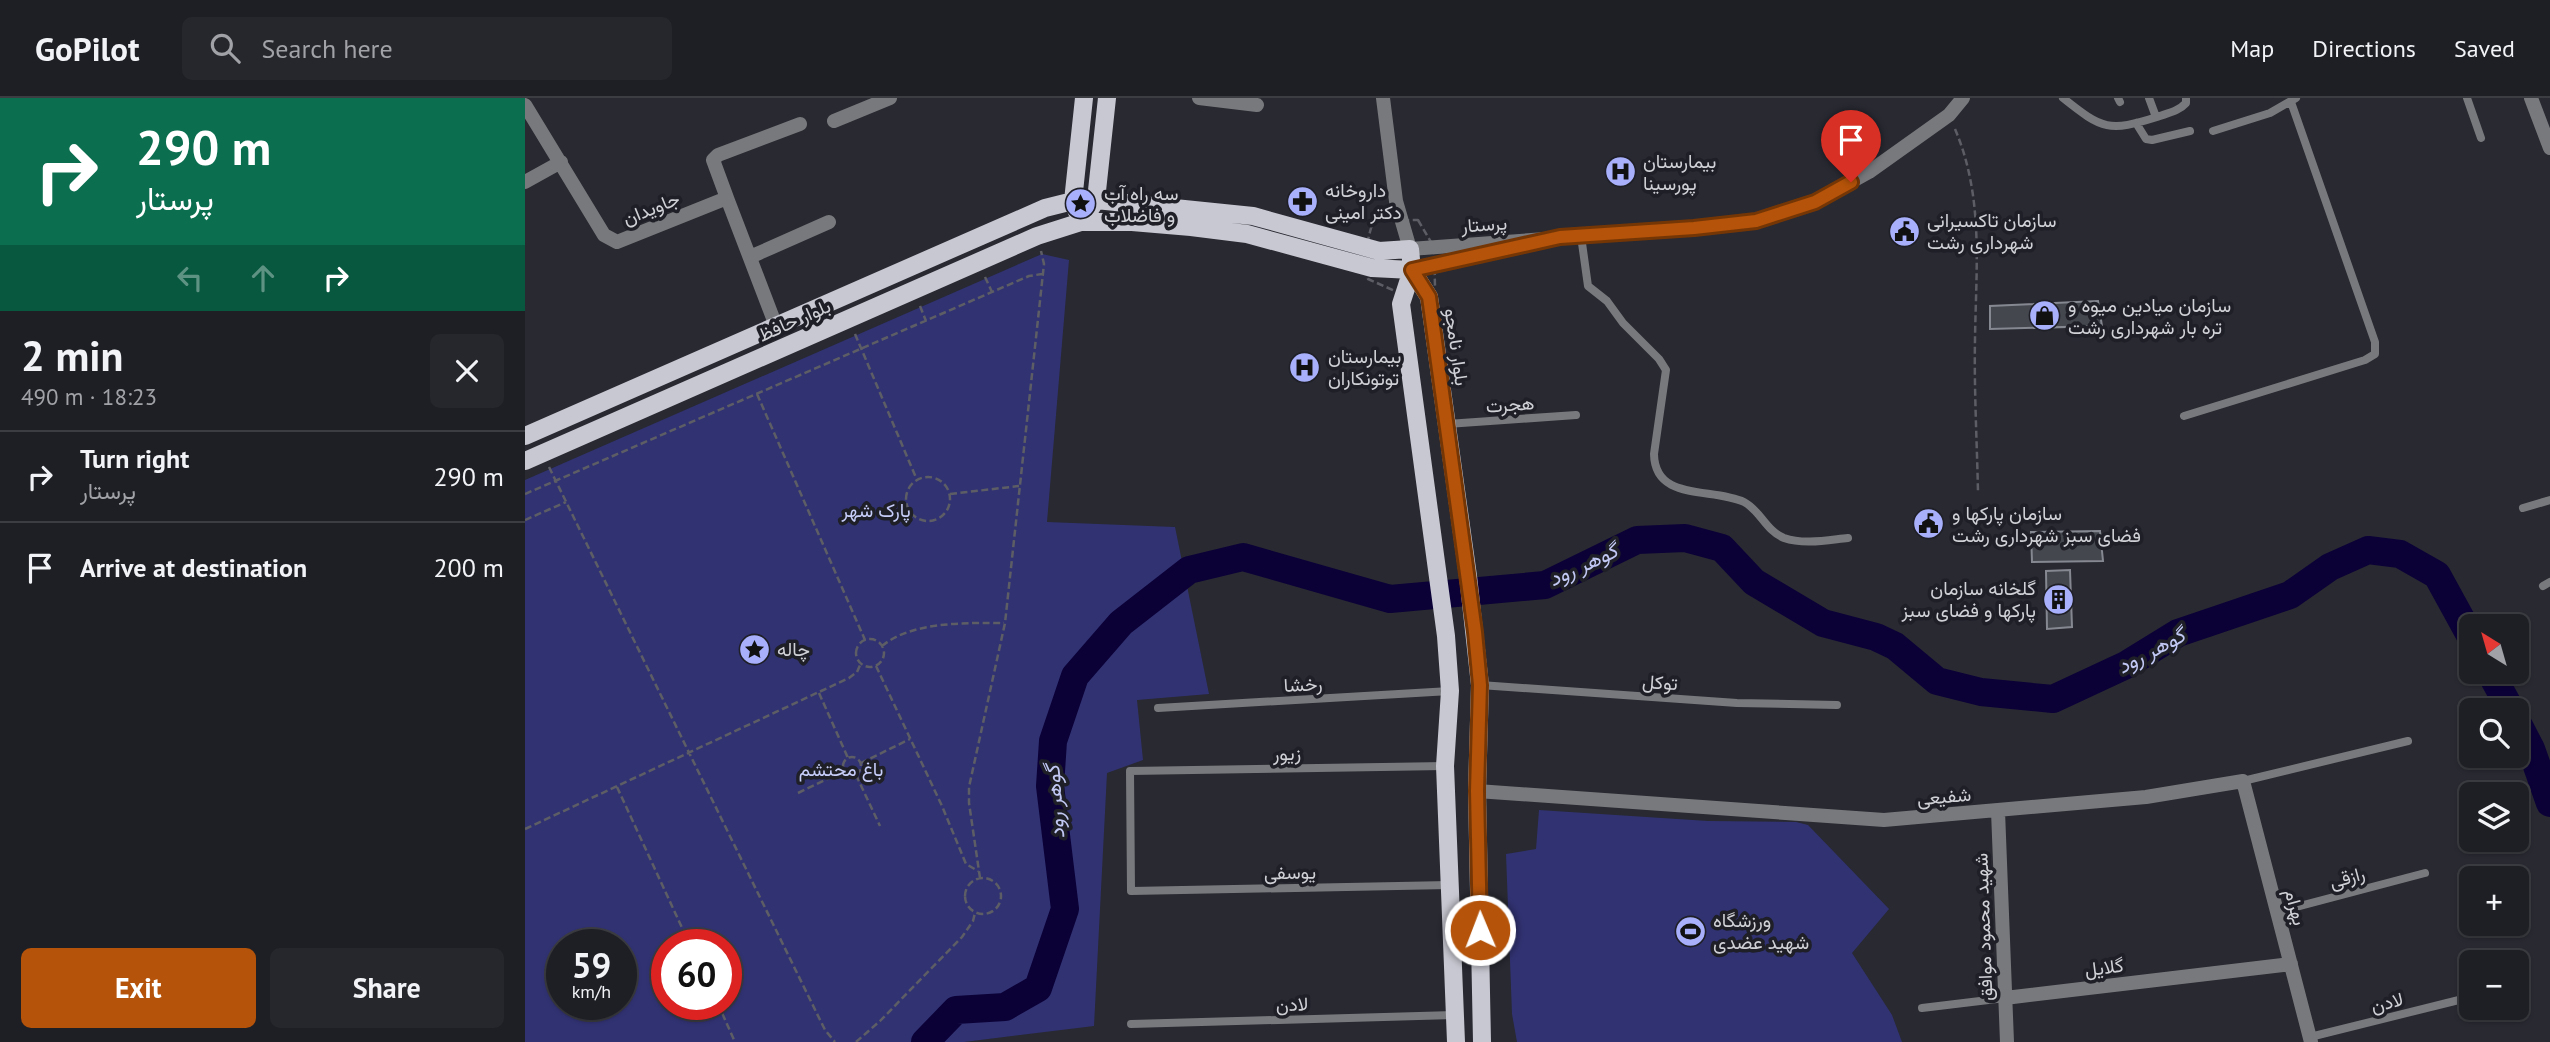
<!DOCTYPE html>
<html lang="en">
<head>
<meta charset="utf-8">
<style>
  :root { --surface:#1e1f25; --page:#26272d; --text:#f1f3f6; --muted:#a1a2a7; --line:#3c3d42; --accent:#b45309 }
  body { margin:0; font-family:"PT Sans",Vazirmatn,sans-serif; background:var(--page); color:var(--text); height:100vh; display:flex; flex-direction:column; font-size:26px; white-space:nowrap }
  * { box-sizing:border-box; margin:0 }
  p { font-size:23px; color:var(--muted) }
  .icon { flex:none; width:38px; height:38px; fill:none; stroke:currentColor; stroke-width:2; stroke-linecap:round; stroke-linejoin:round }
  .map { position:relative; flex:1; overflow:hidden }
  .details { display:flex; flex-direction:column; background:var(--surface); width:525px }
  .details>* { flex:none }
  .top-card { background:#0b6e4f; color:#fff; overflow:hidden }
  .needle { width:46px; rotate:323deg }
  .tools { position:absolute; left:1934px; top:516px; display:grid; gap:14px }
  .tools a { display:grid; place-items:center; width:70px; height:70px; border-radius:10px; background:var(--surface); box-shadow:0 2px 5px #0004,0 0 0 2px var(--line); font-size:35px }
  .speed { position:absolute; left:21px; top:831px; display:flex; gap:14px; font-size:35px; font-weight:700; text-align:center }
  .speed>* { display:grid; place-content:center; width:91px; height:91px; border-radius:50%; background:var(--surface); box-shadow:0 2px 5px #0004,0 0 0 2px var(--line); line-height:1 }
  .speed small { font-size:18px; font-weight:400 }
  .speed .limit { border:10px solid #d22; background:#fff; color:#111 }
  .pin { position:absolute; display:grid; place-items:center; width:60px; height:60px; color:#fff; margin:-72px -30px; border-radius:50% 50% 50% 0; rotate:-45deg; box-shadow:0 0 7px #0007 }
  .pin .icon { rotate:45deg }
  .me { position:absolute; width:77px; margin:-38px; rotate:359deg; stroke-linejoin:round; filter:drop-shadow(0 0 5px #0008) }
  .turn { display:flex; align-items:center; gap:24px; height:147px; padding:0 21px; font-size:32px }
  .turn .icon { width:91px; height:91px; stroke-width:2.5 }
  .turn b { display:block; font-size:49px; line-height:60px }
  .lanes { display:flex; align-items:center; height:66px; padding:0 21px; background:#0003; justify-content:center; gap:35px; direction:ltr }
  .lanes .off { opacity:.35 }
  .round { display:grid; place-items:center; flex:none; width:74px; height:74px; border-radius:10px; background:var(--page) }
  .headline { display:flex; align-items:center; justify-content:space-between; height:119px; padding:0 21px }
  h1 { font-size:42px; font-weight:800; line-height:52px }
  .primary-button { display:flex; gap:14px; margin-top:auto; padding:14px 21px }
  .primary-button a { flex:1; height:80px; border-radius:10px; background:var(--accent); color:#fff; font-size:28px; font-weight:800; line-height:80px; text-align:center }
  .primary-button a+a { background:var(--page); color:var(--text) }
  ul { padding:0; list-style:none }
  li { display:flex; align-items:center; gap:21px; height:91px; padding:0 21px; border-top:2px solid var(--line) }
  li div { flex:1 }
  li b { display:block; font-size:26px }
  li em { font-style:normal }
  header { display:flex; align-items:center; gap:42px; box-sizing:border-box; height:98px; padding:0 35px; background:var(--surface); border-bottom:2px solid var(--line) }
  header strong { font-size:33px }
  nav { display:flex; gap:38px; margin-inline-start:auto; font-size:24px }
  .search { width:490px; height:63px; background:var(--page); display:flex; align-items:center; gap:18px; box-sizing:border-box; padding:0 24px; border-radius:10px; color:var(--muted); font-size:26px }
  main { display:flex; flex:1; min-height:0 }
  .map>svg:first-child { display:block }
  .green { fill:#313272; fill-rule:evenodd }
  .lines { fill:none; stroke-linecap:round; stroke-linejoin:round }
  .river { stroke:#0b0137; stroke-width:28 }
  .building { fill:#45474f; stroke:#868891; stroke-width:2 }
  .path { stroke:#5d5e65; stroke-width:2.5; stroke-dasharray:7 3.5; stroke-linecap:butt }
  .service { stroke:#78797d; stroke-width:8 }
  .minor { stroke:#78797d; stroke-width:14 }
  .tertiary { stroke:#78797d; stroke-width:14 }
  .primary { stroke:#c7c8d1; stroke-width:18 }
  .route-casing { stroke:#753606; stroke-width:18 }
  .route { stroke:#b45309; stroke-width:12 }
  .labels { text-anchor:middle; stroke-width:7; stroke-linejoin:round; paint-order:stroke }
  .poi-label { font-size:19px; fill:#d0d1d7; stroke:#1e1f27; text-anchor:start }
  .street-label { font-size:19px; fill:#d0d1d7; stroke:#1e1f27 }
  .park-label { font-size:19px; fill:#c7cdf9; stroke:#1e1f27 }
  .water-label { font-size:21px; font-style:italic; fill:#c2c8f4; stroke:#1e1f27 }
</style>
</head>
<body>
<header>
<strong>GoPilot</strong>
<div class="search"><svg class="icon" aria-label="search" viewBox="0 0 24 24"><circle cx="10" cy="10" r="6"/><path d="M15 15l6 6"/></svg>Search here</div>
<nav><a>Map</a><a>Directions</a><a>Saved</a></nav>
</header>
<main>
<section class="details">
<div class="top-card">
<div class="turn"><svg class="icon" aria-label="right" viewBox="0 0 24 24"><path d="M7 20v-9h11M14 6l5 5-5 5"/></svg><div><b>290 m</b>پرستار</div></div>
<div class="lanes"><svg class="icon off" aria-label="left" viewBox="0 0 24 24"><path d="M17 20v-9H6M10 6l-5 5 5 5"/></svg><svg class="icon off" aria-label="ahead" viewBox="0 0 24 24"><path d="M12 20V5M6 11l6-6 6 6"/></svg><svg class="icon" aria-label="right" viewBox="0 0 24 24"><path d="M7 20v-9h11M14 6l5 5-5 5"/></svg></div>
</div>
<div class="headline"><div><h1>2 min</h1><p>490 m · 18:23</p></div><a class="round"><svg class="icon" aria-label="close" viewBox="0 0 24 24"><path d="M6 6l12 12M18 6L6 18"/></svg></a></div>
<ul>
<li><svg class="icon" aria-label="right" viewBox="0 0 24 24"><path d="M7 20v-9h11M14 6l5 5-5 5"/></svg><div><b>Turn right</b><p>پرستار</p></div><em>290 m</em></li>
<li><svg class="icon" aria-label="arrive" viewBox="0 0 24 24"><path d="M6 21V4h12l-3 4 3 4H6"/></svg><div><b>Arrive at destination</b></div><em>200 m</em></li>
</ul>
<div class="primary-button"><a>Exit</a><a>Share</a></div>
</section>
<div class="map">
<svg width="2025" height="944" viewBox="0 0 2025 944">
  <rect width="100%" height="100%" fill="#282931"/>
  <path class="green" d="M517 156 544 162 522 424 650 429 684 596 612 602 618 662 582 675 569 928 439 944H0V382ZM37 847H96V906H37ZM142 847H201V906H142Z
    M1014 712 1183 723 1271 724 1283 727 1364 811 1327 855 1367 917 1377 944H992L987 916 981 756 1011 751Z"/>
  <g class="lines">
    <path class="river" d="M1965 574 1986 612
      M1992 624 2006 651 2025 705
      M400 944 431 912 480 909 513 890 540 811 525 688 528 643 550 578 596 525 664 472 718 459 865 501 1020 487 1112 442 1160 440 1197 450 1229 484 1298 525 1351 539 1370 548 1412 583 1456 594 1528 601 1601 567 1653 535 1765 497 1805 469 1843 452 1875 456 1912 477 1946 539"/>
  </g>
  <path class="building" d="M1573 203 1577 228 1465 231V208Z
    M1575 433 1578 463 1507 464 1506 434Z
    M1545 472 1547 529 1522 531 1521 473Z"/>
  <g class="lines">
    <path class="path" d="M1430 31C1459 99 1451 169 1450 241 1449 292 1452 344 1453 395
      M893 122 909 149 910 189 879 197 843 181C838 160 842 144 848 123Z
      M460 179 467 194
      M395 208 401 223
      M330 236 392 382
      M232 296 340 542
      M24 369 300 932 310 944
      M381 401a22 22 0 1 1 44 0a22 22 0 1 1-44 0Z
      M0 396 504 178 517 176
      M425 396 494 388
      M0 422 41 404
      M331 555a14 14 0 1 1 28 0a14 14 0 1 1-28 0Z
      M357 548C387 523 442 525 479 525
      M351 568 417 708 441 766 453 773
      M294 595 323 660
      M318 668a9 9 0 1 1 18 0a9 9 0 1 1-18 0Z
      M336 665 385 641
      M331 677 355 728
      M92 689 165 847
      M273 695 317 674
      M0 731 324 580 332 574 336 565
      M440 798a18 18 0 1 1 36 0a18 18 0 1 1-36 0Z
      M455 780 444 705V689L480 525 519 166 516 153
      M193 906 210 944
      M331 944 355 923 437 839 448 823 450 815"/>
    <path class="service" d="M1538 0C1578 32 1584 34 1632 19 1643 15 1654 13 1661 5V0
      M1593 0 1595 4
      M1624 0 1631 19
      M1942 0 1956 40
      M1611 25 1621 41 1627 42 1665 33
      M1688 33 1745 15 1771 0
      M1056 138 1063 188 1082 203 1098 225 1134 261 1141 272 1129 356C1130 404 1187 389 1219 404 1235 412 1241 433 1259 440 1279 447 1303 442 1323 440
      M1659 318 1840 262 1850 256V244L1766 4
      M922 326 1051 317
      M1998 410 2025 402
      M2018 488 2025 484
      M955 587 1212 605 1312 607
      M633 610 925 593
      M920 668 605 673 606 793 924 787
      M1718 683 1883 643
      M1752 814 1900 775
      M1397 910 1480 900
      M606 926 929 917
      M1785 939 1946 899"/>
    <path class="minor" d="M674 0 732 7
      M2006 0 2025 50
      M0 7 79 137 92 144 202 100 251 228
      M309 23 365 0
      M0 84 36 64
      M202 100 188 62 193 57 275 26
      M225 159 304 124
      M952 693 1359 722 1621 699 1718 683 1786 944
      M1473 713 1482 944
      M1480 900 1766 866"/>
    <path class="tertiary" d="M858 0 871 103 885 151 1169 130 1231 123 1290 104 1344 74 1424 17 1438 0
      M887 172 983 151"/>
    <path class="primary" d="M566 110 571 102 582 0
      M552 114 548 103 559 0
      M887 172 904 199 943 478 955 587 952 693 957 944
      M0 338 520 110 548 103 571 102 728 118 854 153 885 151 887 172 876 206 921 538 925 593 920 668 931 944
      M0 363 512 138 556 124H607L666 129 722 136 847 170 887 172"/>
  </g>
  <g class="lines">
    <defs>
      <path id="route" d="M955 832 952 693 955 587 950 534 904 199 887 172 1035 139 1169 130 1231 123 1290 104 1326 84"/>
    </defs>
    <use href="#route" class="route-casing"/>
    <use href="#route" class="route"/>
  </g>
  <defs>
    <symbol id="hospital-disc" viewBox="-11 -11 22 22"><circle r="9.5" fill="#a8b0fc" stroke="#1e1f27"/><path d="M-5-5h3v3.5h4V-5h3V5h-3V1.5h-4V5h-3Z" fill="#111"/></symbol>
    <symbol id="pharmacy-disc" viewBox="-11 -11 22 22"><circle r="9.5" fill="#a8b0fc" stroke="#1e1f27"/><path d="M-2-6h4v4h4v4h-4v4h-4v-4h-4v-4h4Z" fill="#111"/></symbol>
    <symbol id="sight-disc" viewBox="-11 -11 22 22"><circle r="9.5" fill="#a8b0fc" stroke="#1e1f27"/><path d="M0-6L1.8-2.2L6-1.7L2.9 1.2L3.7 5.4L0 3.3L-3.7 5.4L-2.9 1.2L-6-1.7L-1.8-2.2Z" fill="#111"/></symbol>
    <symbol id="civic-disc" viewBox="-11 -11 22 22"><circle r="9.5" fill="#a8b0fc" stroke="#1e1f27"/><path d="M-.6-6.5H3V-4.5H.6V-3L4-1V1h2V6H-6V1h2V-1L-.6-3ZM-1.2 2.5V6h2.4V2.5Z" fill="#111"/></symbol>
    <symbol id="shop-disc" viewBox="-11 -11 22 22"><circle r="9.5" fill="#a8b0fc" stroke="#1e1f27"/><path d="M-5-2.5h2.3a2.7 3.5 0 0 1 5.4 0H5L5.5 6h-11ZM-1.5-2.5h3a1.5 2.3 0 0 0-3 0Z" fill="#111"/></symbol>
    <symbol id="building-disc" viewBox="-11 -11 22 22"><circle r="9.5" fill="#a8b0fc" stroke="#1e1f27"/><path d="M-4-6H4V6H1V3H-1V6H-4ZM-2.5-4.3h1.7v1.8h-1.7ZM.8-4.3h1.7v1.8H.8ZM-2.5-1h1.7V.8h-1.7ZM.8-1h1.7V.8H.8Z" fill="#111"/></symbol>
    <symbol id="stadium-disc" viewBox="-11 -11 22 22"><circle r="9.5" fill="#a8b0fc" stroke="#1e1f27"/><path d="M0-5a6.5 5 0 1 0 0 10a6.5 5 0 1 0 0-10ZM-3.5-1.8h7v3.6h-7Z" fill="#111"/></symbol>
  </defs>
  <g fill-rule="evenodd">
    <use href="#hospital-disc" x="1078" y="56" width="35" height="35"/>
    <use href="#pharmacy-disc" x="760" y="86" width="35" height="35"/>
    <use href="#sight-disc" x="538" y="88" width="35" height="35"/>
    <use href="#civic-disc" x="1362" y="116" width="35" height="35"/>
    <use href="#shop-disc" x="1502" y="200" width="35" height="35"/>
    <use href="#hospital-disc" x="762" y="252" width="35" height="35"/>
    <use href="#civic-disc" x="1386" y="408" width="35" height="35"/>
    <use href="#building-disc" x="1516" y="484" width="35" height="35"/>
    <use href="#sight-disc" x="212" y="534" width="35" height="35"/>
    <use href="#stadium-disc" x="1148" y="816" width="35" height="35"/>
  </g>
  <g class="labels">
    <g class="poi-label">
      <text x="1118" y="70">بیمارستان<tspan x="1118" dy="22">پورسینا</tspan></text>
      <text x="800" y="99">داروخانه<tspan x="800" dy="22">دکتر امینی</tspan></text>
      <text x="579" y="102">سه راه آب<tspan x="579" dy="22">و فاضلاب</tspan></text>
      <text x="1402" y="129">سازمان تاکسیرانی<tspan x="1402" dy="22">شهرداری رشت</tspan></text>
      <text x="1543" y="214">سازمان میادین میوه و<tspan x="1543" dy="22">تره بار شهرداری رشت</tspan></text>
      <text x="803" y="265">بیمارستان<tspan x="803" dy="22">توتونکاران</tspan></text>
      <text x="1427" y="422">سازمان پارکها و<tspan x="1427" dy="22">فضای سبز شهرداری رشت</tspan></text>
      <text x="1511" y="497" text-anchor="end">گلخانه سازمان<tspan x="1511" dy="22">پارکها و فضای سبز</tspan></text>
      <text x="252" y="558">چاله</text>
      <text x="1188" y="829">ورزشگاه<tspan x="1188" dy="22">شهید عضدی</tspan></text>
    </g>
    <g class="street-label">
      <text transform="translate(126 110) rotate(-22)" y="7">جاویدان</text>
      <text transform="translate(959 126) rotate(-4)" y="7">پرستار</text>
      <text transform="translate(269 222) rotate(-24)" y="7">بلوار حافظ</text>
      <text transform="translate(932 249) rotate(82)" y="7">بلوار نامجو</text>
      <text transform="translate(985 306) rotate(-4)" y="7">هجرت</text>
      <text transform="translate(1135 584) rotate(4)" y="7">توکل</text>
      <text transform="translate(778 586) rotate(-3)" y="7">رخشا</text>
      <text transform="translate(762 655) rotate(-1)" y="7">زیور</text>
      <text transform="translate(1419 698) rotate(-5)" y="7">شفیعی</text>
      <text transform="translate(765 774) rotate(-1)" y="7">یوسفی</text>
      <text transform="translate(1822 779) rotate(-15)" y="7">رازقی</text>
      <text transform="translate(1771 809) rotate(75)" y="7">بهرام</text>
      <text transform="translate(1458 829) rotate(-92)" y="7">شهید محمود موافق</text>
      <text transform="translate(1579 869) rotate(-7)" y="7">گلایل</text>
      <text transform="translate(1862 904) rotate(-14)" y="7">لادن</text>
      <text transform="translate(767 906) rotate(-2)" y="7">لادن</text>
    </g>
    <g class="park-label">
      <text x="351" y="419">پارک شهر</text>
      <text x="316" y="678">باغ محتشم</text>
    </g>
    <g class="water-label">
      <text transform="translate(1058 467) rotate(-25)" y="7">گوهر رود</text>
      <text transform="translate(1626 553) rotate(-28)" y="7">گوهر رود</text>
      <text transform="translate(530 704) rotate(-94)" y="7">گوهر رود</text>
    </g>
  </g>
</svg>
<div class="tools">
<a><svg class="needle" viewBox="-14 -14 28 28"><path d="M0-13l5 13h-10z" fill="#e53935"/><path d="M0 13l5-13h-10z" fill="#a1a2a7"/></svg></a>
<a><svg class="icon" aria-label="search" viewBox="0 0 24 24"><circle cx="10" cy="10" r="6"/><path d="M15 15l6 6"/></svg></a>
<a><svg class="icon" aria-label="layers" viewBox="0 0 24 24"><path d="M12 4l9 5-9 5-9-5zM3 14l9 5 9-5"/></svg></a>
<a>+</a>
<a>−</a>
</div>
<div class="speed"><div>59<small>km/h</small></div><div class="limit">60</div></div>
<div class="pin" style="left:1326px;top:84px;background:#d93025"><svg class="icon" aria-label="arrive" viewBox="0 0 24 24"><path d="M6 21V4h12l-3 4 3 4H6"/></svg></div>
<svg class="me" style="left:955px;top:832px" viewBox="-20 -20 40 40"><circle r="17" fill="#b45309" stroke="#fff" stroke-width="3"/><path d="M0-11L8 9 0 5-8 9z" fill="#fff"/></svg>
</div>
</main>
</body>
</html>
